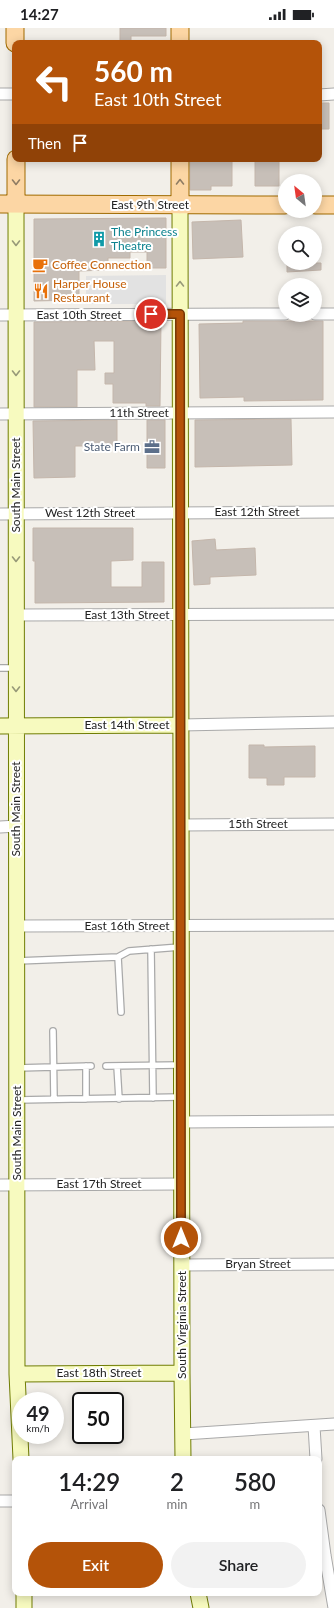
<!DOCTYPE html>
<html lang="en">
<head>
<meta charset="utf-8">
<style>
  :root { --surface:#fff; --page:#f2f2f2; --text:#202124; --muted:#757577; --accent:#b45309 }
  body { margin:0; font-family:Lato,sans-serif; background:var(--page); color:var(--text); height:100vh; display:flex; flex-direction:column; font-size:15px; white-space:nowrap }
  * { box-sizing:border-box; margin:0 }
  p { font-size:13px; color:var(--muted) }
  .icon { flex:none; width:22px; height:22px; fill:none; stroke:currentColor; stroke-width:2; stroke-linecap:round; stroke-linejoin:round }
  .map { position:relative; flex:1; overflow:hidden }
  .panel { position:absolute; left:12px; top:1428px; width:310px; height:140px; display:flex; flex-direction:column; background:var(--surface); border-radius:8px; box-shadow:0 2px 10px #0003 }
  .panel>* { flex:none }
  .guide { position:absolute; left:12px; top:12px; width:310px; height:122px; border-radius:8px; box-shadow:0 2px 10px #0003; background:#b45309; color:#fff; overflow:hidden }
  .needle { width:26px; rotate:331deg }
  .buttons { position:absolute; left:278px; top:146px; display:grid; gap:8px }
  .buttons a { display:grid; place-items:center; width:44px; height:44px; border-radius:50%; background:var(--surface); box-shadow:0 2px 10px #0003; font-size:20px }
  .speed { position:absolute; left:12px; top:1364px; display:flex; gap:8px; font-size:20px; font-weight:700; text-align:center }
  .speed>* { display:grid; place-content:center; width:52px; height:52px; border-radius:50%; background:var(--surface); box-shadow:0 2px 10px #0003; line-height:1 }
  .speed small { font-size:10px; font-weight:400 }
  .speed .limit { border:2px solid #111; border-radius:6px; background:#fff; color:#111 }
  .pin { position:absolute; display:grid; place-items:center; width:34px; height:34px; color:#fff; margin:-17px; border:2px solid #fff; border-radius:50%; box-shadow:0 1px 4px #0007 }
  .me { position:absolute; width:44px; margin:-22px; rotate:0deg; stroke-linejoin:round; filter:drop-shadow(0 0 3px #0008) }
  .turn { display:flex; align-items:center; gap:14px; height:84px; padding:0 16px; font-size:18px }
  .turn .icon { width:52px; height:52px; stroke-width:2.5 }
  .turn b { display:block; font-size:28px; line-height:34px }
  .then { display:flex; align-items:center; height:38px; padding:0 16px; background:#0003; gap:8px; font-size:15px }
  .eta { display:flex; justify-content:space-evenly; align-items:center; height:68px; text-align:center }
  .eta b { font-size:24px; font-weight:600; line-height:28px }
  .cta { display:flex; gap:8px; margin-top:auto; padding:8px 16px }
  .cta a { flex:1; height:46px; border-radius:24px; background:var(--accent); color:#fff; font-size:16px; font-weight:600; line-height:46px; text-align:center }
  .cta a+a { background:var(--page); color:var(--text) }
  .status { display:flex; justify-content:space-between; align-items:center; height:28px; padding:0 20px; background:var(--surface); direction:ltr }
  .status svg { height:11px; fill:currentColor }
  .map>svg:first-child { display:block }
  .parking { fill:#e2e2e2 }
  .building { fill:#c7bfb8; stroke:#c4b6ab }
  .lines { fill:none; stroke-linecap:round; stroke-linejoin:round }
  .service-casing { stroke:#a9a9a9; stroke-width:8 }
  .minor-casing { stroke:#a9a9a9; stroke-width:13 }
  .secondary-casing { stroke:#707d05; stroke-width:17 }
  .primary-casing { stroke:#a06b00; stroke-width:19 }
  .service { stroke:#fff; stroke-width:5.5 }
  .minor { stroke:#fff; stroke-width:11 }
  .secondary { stroke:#f7fabf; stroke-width:15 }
  .primary { stroke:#fcd6a4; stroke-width:17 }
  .oneway { stroke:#8f7c63 }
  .oneway2 { stroke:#979978 }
  .route-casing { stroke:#753606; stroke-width:10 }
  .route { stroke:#b45309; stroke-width:7 }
  .labels { text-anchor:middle; stroke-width:4; stroke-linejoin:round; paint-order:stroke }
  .street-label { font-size:12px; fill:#222; stroke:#fff }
  .culture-label { font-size:12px; fill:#0d838f; stroke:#fff; text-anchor:start }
  .food-label { font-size:12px; fill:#c56008; stroke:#fff; text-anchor:start }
  .service-label { font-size:12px; fill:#4e5e75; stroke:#fff; text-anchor:end }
</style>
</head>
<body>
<div class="status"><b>14:27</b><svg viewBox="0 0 49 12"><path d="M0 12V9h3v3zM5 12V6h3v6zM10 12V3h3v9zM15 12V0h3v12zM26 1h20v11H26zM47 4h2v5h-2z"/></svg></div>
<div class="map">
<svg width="334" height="1580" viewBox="0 0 334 1580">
  <rect width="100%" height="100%" fill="#f2efe9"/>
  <path class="parking" d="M166 247V276H86V248Z"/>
  <path class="building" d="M120 0H166V8H131V15H120Z
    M319 75H329V101H319Z
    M190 131H232V158H211V162H190Z
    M255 131H279V158H255Z
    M166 190V240H147V224H130V230H108V242L79 243V272L34 273V191Z
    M241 192 243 229 193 231 192 194Z
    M287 235H321V242L287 244Z
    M161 293 160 378H146V375H113V356H105V345H114V313H94L95 342H77V379H34V294Z
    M243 293H323V372L244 373V369L200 370 199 296 243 295Z
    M291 391 292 437 195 439V392Z
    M117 392V418H75V449L34 450 33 393Z
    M147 392H165V440H147Z
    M33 500H133V532L111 533V559H142V534H164V574L35 575V533H33Z
    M215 511 216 522 255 520 256 547 210 549V556L194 557 192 513Z
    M249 717H264V719L315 718V749H284V757H267V750H249Z"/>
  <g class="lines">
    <defs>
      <path id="service" d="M0 640H16
        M151 921 153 1070
        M118 929 121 984
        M17 933 118 929 129 923 180 919
        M53 1003 54 1071
        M86 1038V1071
        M106 1038 180 1037
        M117 1038 119 1071
        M17 1040 91 1038
        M17 1072 180 1069"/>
      <path id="minor" d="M0 66H15
        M319 67 334 66
        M315 286H334
        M0 287 285 286
        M0 386 334 384
        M0 486 334 484
        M16 587 334 586
        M181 697 334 694
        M181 797 334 796
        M0 799 17 798
        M17 898 334 897
        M181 1094 334 1093
        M0 1157 181 1156
        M181 1237 334 1236
        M314 1398 316 1431
        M184 1406 334 1396
        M0 1473H15
        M319 1482 325 1527 334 1580"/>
      <path id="secondary" d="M16 176 17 1346 21 1431
        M180 177 182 1345 183 1431
        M0 698 181 697
        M17 1346 182 1345
        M24 1565V1580
        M198 1565 201 1580"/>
      <path id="primary" d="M15 0V15
        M180 0V15
        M16 131V176
        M180 131V177
        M0 176 285 177
        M315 177H334"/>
    </defs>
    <use href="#service" class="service-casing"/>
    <use href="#minor" class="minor-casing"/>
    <use href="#secondary" class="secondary-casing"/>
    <use href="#primary" class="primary-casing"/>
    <use href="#service" class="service"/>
    <use href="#minor" class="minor"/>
    <use href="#secondary" class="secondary"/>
    <use href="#primary" class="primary"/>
  </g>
  <defs><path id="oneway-chevron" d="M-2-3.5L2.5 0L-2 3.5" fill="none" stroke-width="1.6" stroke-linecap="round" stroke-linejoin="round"/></defs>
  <g class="oneway">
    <use href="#oneway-chevron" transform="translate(16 154) rotate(90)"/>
    <use href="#oneway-chevron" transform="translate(180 154) rotate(-90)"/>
  </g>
  <g class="oneway2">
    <use href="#oneway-chevron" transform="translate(16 215) rotate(90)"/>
    <use href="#oneway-chevron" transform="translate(180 256) rotate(-90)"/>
    <use href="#oneway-chevron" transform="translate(16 345) rotate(90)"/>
    <use href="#oneway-chevron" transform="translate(16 531) rotate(90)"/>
    <use href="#oneway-chevron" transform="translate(16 661) rotate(90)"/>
  </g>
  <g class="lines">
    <defs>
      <path id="route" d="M151 286H180L181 1210"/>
    </defs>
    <use href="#route" class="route-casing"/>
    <use href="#route" class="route"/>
  </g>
  <defs>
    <symbol id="building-bare" viewBox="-9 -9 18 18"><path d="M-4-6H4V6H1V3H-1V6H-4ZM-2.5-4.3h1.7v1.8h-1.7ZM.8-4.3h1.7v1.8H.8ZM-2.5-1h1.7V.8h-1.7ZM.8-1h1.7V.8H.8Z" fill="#0f9aa8" stroke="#fff" stroke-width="2.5" paint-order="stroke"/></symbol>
    <symbol id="cafe-bare" viewBox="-9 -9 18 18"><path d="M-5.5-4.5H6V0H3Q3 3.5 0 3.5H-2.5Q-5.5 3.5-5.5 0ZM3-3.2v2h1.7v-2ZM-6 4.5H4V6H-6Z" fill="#e8710a" stroke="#fff" stroke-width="2.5" paint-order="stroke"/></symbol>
    <symbol id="restaurant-bare" viewBox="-9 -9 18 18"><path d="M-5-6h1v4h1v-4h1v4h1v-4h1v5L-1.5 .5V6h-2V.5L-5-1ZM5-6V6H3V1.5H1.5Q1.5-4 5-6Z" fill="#e8710a" stroke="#fff" stroke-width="2.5" paint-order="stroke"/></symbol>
    <symbol id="office-bare" viewBox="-9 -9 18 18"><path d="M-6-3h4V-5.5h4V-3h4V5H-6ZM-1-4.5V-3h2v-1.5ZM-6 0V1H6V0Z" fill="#5c6f8a" stroke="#fff" stroke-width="2.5" paint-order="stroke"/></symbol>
  </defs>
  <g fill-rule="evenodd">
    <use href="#building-bare" x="88" y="200" width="22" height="22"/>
    <use href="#cafe-bare" x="29" y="226" width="22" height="22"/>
    <use href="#restaurant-bare" x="30" y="252" width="22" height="22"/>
    <use href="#office-bare" x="141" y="408" width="22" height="22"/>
  </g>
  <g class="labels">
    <g class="street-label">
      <text x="150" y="181">East 9th Street</text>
      <text x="79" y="291">East 10th Street</text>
      <text x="139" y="389">11th Street</text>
      <text transform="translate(16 457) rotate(-90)" y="4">South Main Street</text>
      <text x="257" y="488">East 12th Street</text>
      <text x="90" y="489">West 12th Street</text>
      <text x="127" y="591">East 13th Street</text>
      <text x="127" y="701">East 14th Street</text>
      <text transform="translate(16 781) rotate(-90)" y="4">South Main Street</text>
      <text x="258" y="800">15th Street</text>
      <text x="127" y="902">East 16th Street</text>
      <text transform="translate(17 1105) rotate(-90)" y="4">South Main Street</text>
      <text x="99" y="1160">East 17th Street</text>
      <text x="258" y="1240">Bryan Street</text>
      <text transform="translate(182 1297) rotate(-90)" y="4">South Virginia Street</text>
      <text x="99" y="1349">East 18th Street</text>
    </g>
    <g class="culture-label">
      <text x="111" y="208">The Princess<tspan x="111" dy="14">Theatre</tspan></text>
    </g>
    <g class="food-label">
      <text x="52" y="241">Coffee Connection</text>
      <text x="53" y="260">Harper House<tspan x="53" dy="14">Restaurant</tspan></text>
    </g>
    <g class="service-label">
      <text x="140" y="423">State Farm</text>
    </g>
  </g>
</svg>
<div class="buttons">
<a><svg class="needle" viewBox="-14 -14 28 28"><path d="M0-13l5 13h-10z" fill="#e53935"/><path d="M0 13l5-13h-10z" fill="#757577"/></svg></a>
<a><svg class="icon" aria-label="search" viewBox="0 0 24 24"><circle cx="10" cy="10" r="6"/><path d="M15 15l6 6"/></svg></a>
<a><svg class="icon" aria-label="layers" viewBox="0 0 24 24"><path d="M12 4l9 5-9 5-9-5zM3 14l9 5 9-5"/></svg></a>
</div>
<div class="speed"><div>49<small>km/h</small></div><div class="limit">50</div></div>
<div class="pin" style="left:151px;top:286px;background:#d93025"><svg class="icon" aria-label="arrive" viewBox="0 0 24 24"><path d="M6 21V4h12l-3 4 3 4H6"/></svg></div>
<svg class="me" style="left:181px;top:1210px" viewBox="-20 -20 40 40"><circle r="17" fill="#b45309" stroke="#fff" stroke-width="3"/><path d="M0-11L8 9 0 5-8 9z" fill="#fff"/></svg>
<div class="guide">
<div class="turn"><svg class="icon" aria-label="left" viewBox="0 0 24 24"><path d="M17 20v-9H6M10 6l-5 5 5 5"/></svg><div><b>560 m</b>East 10th Street</div></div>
<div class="then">Then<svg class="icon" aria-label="arrive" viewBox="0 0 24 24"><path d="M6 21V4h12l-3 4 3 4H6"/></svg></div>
</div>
<section class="panel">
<div class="eta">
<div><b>14:29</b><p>Arrival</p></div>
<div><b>2</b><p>min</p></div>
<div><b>580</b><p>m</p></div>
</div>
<div class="cta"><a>Exit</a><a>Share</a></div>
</section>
</div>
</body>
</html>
